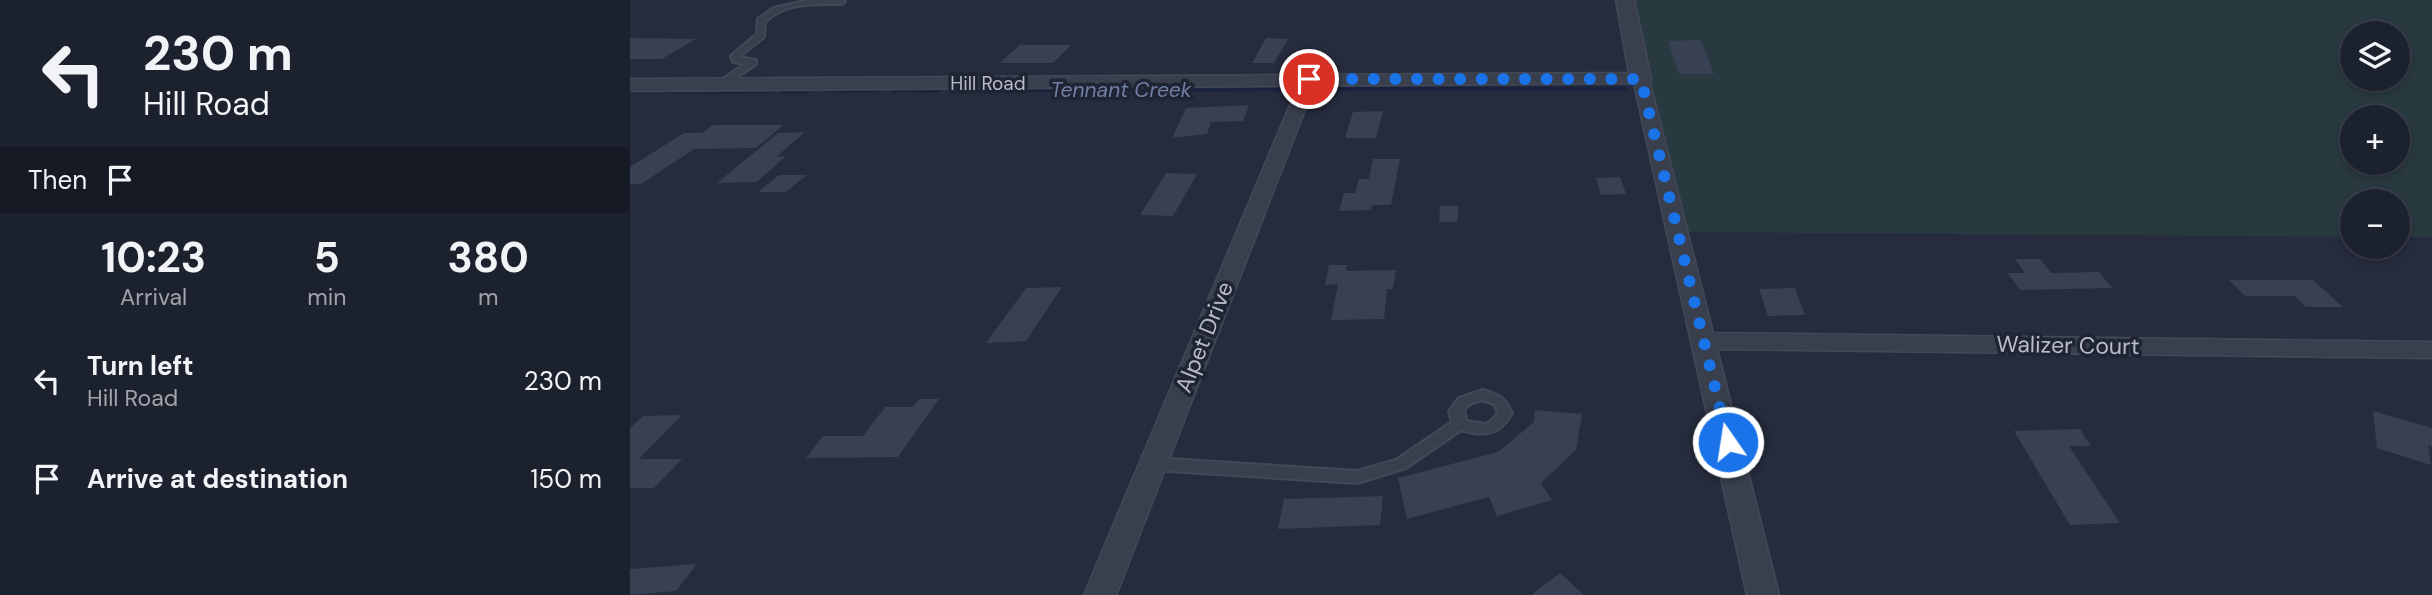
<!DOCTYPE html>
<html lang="en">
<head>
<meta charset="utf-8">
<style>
  :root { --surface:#1c212e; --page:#292e3a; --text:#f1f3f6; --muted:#a0a3aa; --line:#3a3e4a }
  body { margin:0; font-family:"DM Sans",sans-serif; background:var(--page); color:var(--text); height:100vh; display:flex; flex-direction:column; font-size:26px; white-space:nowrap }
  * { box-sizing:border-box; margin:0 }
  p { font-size:23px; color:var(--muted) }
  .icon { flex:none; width:38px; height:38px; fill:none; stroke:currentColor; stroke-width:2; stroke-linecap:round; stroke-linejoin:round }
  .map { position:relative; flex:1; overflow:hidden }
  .side { display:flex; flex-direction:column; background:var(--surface); width:630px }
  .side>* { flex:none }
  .guide { background:#1c212e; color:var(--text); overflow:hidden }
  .buttons { position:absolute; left:1710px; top:21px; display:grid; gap:14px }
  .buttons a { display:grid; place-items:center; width:70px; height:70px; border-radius:50%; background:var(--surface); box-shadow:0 4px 10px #0003,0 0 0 2px var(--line); font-size:35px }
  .pin { position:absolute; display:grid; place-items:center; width:60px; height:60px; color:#fff; margin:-30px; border:4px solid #fff; border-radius:50%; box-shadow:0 2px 7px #0007 }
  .me { position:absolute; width:77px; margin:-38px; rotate:347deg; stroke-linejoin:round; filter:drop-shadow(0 0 5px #0008) }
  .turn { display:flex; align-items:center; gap:24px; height:147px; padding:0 28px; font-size:32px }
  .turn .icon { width:91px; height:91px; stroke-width:2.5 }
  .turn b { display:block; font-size:49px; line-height:60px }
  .then { display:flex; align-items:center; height:66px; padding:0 28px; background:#0003; gap:14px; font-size:26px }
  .eta { display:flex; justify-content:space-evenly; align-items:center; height:119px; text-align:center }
  .eta b { font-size:42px; font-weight:700; line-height:49px }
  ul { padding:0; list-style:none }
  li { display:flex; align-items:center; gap:21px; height:98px; padding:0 28px }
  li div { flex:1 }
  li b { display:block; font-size:26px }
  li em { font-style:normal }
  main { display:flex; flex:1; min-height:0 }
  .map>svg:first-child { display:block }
  .green { fill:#28393f; fill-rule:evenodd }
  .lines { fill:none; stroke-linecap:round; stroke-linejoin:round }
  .stream { stroke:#19223c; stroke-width:4.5 }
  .building { fill:#384054 }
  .service-casing { stroke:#434857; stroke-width:4 }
  .minor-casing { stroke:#434857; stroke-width:3 }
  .tertiary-casing { stroke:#434857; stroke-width:3 }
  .service { fill:#3a3f4e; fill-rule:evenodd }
  .minor { fill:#3a3f4e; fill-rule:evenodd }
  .tertiary { fill:#3a3f4e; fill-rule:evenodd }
  .route { stroke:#1a73e8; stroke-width:12; stroke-dasharray:0 21.6 }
  .labels { text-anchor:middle; stroke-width:7; stroke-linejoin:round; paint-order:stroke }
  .far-street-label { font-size:19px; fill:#b6bac9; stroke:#1f2433 }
  .far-water-label { font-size:21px; font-style:italic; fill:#717fa6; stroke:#1f2433 }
  .street-label { font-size:23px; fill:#b6bac9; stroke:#1f2433 }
</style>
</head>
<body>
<main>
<section class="side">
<div class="guide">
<div class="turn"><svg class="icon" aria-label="left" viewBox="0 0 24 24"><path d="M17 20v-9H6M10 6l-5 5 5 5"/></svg><div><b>230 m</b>Hill Road</div></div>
<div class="then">Then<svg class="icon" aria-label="arrive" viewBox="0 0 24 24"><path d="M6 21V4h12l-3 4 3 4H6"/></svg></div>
</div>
<div class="eta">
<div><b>10:23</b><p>Arrival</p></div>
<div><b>5</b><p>min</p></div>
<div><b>380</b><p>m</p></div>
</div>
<ul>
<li><svg class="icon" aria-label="left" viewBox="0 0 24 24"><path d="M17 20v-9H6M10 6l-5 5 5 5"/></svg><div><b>Turn left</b><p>Hill Road</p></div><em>230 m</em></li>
<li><svg class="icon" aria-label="arrive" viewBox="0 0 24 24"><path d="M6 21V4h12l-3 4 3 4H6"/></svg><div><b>Arrive at destination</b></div><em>150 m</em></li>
</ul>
</section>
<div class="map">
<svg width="1802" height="595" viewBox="0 0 1802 595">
  <rect width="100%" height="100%" fill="#262c3e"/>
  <path class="green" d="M1001 0H1802V237H1768V201H1722V237L1055 232ZM1722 33H1768V79H1722ZM1722 117H1768V163H1722Z"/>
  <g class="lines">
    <path class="stream" d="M684 89H996
      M196 90H247
      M263 90H309
      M325 90 656 89
      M0 91H138
      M153 91H178"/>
  </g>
  <path class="building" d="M0 38 66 39 32 59H0Z
    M636 38 658 39 644 63H622Z
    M1071 40 1084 74H1049L1038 41Z
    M390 45H441L423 63H370Z
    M619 105 613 121 581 122 577 134 542 138 556 108Z
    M753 111 746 138H715L723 112Z
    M83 125H153L126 148 64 149 11 184H0V167L54 133H72Z
    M175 132 146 157 156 156 127 182 87 183 148 133Z
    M743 159H770L761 205H742L741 210 709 211 714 193H725L729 179H739Z
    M536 173 567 174 543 216 510 215Z
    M149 175H177L156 192H128Z
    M990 177 996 194 971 195 966 178Z
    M810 206H829L827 222H809Z
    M1385 259H1410L1421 273 1469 272 1482 288 1390 290 1378 273H1395Z
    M699 265H717L716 271 766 270 763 289H757L754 319 701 320 708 284 695 285Z
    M1599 280H1683L1713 307H1676L1665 296H1615Z
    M432 287 396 341 356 343 396 288Z
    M1165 288 1175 315 1138 316 1129 289Z
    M289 399H309L268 457 176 458 193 436H233L255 407H283Z
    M905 410 952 414 946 450 911 483 922 500 867 516 859 497 777 519 768 478 868 452 904 422Z
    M1743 411 1802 428V447L1798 445 1801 465 1747 448Z
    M52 415 9 459H52L24 488H0V428L13 416Z
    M1450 429 1461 446H1439L1490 523 1440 525 1384 431Z
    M753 496 750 525 648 529 654 499Z
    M67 564 46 591 0 595V569Z
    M930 573 954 595H901Z"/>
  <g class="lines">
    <defs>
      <path id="service" d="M179 0H212L215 2 211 4C185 4 155 2 135 22L134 37 109 57 126 60V64L93 87H87V83L115 64 103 62 101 56 127 34 128 19 144 8Z
        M853 390C872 396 873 396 882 413 870 435 855 437 831 430L776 468 727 483 523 470 518 468 515 464 518 460 523 458 727 471 766 460 822 422 819 411 829 398ZM852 400 864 404 868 413 862 420 856 424 836 421 834 409 842 403Z"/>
      <path id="minor" d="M679 74 687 79 486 595H454L671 79Z
        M1011 74 1019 79 1083 333 1802 342V358L1087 349 1149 595H1117L1003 79Z"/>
      <path id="tertiary" d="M986 0H1004L1021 79 1018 83 0 91V79L999 73Z"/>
    </defs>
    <use href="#service" class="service-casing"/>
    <use href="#minor" class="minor-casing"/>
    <use href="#tertiary" class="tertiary-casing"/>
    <use href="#service" class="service"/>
    <use href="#minor" class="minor"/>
    <use href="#tertiary" class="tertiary"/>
  </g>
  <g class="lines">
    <path class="route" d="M679 79H1011L1098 442"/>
  </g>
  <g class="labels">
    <g class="far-street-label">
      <text x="358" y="90">Hill Road</text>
    </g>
    <g class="far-water-label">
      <text x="491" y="97">Tennant Creek</text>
    </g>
    <g class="street-label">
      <text transform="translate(574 337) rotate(-68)" y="8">Alpet Drive</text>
      <text transform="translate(1438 345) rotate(1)" y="8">Walizer Court</text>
    </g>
  </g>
</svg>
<div class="buttons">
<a><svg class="icon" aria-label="layers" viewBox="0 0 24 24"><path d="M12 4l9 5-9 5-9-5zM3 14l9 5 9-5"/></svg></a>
<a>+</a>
<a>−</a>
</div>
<div class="pin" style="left:679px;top:79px;background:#d93025"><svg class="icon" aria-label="arrive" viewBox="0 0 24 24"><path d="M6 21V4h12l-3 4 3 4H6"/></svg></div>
<svg class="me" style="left:1098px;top:442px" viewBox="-20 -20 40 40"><circle r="17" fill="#1a73e8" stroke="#fff" stroke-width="3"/><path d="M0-11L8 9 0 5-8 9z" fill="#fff"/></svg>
</div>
</main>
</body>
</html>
